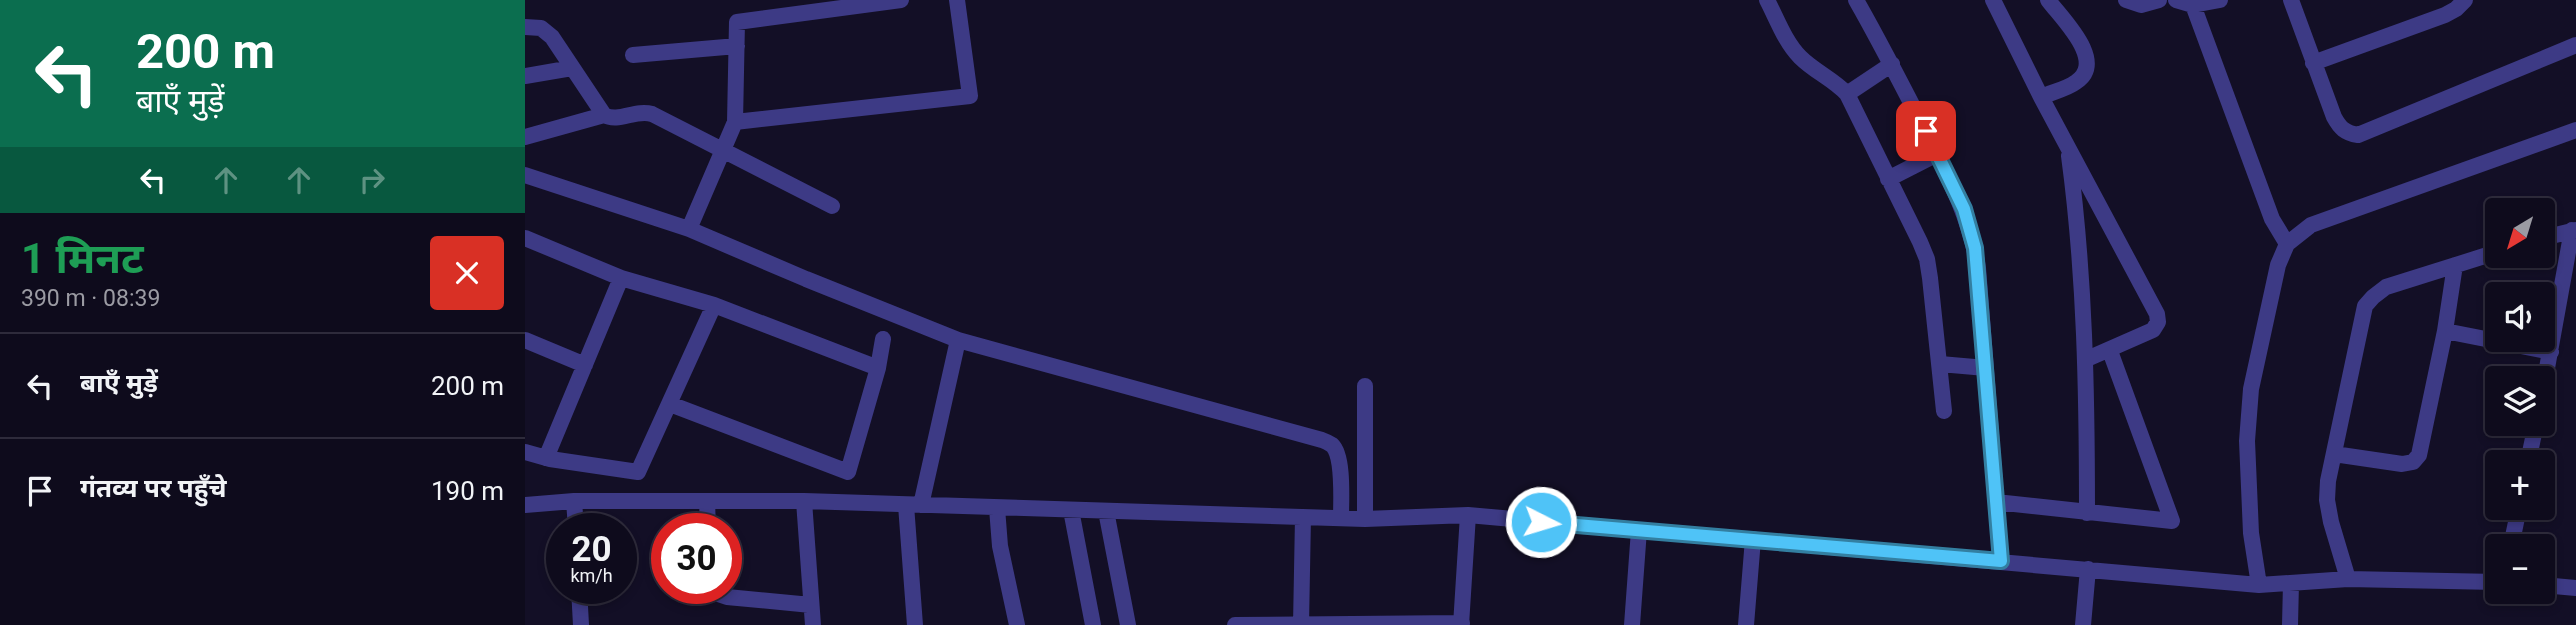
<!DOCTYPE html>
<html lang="hi">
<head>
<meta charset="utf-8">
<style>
  :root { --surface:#0e0b1c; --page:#171425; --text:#f1f3f6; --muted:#9b9ba3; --line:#2e2b3b }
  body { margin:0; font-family:Roboto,"Noto Sans Devanagari",sans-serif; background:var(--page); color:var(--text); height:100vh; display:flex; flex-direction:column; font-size:26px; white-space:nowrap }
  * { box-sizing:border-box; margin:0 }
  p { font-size:23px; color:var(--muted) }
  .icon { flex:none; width:38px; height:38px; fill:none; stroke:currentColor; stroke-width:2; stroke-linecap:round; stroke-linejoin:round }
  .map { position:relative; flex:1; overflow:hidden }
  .sheet { display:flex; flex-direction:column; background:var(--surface); width:525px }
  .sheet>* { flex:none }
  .banner { background:#0b6e4f; color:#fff; overflow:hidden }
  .needle { width:46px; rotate:218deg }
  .buttons { position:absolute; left:1960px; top:198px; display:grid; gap:14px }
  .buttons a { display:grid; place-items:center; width:70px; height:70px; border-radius:7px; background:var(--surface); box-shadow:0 4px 10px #0003,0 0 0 2px var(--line); font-size:35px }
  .speed { position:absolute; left:21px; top:513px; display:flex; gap:14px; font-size:35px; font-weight:700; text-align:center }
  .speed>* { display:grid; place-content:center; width:91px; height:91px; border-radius:50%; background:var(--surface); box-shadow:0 4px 10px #0003,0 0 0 2px var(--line); line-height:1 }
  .speed small { font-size:18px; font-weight:400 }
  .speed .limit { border:10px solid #d22; background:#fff; color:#111 }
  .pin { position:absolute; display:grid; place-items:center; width:60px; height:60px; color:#fff; margin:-30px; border-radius:14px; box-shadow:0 4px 10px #0006 }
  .me { position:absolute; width:77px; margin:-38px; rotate:95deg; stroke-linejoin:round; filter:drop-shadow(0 0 5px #0008) }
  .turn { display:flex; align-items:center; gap:24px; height:147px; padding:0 21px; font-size:32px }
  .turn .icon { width:91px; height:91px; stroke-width:2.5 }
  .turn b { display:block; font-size:49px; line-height:60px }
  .lanes { display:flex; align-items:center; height:66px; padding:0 21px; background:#0003; justify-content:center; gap:35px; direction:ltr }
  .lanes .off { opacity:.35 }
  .round { display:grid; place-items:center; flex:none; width:74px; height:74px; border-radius:7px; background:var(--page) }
  .headline { display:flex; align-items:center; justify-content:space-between; height:119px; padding:0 21px }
  h1 { font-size:42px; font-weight:700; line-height:52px; color:#1e9e55 }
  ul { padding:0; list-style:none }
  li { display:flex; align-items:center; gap:21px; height:105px; padding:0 21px; border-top:2px solid var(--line) }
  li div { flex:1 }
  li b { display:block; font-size:26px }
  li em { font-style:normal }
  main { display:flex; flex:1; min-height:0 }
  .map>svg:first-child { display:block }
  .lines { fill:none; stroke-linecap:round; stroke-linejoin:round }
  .minor { stroke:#3d3a85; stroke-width:16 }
  .route-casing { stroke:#337fa1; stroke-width:18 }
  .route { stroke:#4fc3f7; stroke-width:12 }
</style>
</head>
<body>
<main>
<section class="sheet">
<div class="banner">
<div class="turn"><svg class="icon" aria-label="left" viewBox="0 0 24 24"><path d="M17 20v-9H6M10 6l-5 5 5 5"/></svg><div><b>200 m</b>बाएँ मुड़ें</div></div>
<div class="lanes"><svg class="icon" aria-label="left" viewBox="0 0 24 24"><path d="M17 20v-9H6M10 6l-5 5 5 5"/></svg><svg class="icon off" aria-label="ahead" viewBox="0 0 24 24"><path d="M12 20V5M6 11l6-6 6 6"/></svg><svg class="icon off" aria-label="ahead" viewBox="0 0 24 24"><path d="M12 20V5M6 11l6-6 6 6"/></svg><svg class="icon off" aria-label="right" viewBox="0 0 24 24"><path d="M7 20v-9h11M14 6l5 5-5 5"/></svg></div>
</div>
<div class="headline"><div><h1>1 मिनट</h1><p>390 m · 08:39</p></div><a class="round" style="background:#d93025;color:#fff"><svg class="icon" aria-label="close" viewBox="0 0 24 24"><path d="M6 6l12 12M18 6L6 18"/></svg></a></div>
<ul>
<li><svg class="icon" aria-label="left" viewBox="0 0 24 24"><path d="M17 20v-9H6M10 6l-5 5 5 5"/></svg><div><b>बाएँ मुड़ें</b></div><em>200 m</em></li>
<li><svg class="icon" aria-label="arrive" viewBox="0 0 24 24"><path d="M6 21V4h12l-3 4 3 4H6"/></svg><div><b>गंतव्य पर पहुँचे</b></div><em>190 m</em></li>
</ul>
</section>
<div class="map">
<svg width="2051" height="625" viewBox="0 0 2051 625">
  <rect width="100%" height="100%" fill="#130f26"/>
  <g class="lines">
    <path class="minor" d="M1242 0C1252 19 1260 42 1275 57 1290 72 1308 79 1322 94L1395 242 1402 259 1405 278 1419 411
      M1331 0C1355 42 1377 85 1399 128 1422 174 1445 217 1453 268L1476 561
      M1468 0 1516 97 1632 314 1633 322 1628 330 1562 359
      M1601 0 1616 5 1634 0
      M1651 0 1668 5 1695 0
      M1766 0 1809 117C1815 128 1820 133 1833 135L2051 45
      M1668 5 1747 219 1762 244
      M0 27 16 28 27 37 79 115C94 123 110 109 127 114L307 206
      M108 55 212 46
      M1788 63 1920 15 1931 9 1940 0
      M0 76 47 68
      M1322 94 1367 64
      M1516 97C1527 92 1542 89 1551 82 1582 61 1537 19 1523 0
      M210 122 445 96 432 0
      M0 137 79 115
      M1544 156C1560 275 1562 394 1562 513
      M0 175 164 229 281 279 433 340 797 440C800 441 804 443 807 445 819 456 816 501 816 518
      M1363 179 1412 154
      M164 229 210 122 212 22 376 0
      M0 238 96 278 189 305 353 368
      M2018 238 2051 230
      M1920 331 2026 352
      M0 340 60 365
      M1415 364 1461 368
      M840 386V519
      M2018 390 2047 230
      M145 404 323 472 353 368 358 339
      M0 452 25 459 113 472 189 305
      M1809 454 1877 464 1888 462 1894 455 1920 331 1930 265
      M21 458 96 278
      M2003 462 2011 424
      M49 501 51 528
      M182 501 183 528
      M279 501 288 625
      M1471 502 1647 521 1585 351
      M0 505 49 501H279L840 519 943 515 1734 585 1823 579 1972 582
      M381 505 390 625
      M396 505 433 340
      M472 508 475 546 492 625
      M546 510 568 625
      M581 511 603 625
      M1986 546 1994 508
      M1823 579 1806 522 1802 500 1803 481 1840 306 1848 297 1861 287 1972 252
      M1734 585 1726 533 1722 441 1726 389 1753 265 1762 244 1786 225 2051 130
      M2018 585 2051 588
      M54 588 56 625
      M186 588 190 593 202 597 286 605
      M710 625 937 623
      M776 625 778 517
      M936 625 943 515
      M1107 625 1114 530
      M1221 625 1228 539
      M1558 625 1563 569
      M1765 625 1766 583"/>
  </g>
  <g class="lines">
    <defs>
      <path id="route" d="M1016 522 1476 561 1450 248 1439 209 1401 131"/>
    </defs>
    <use href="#route" class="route-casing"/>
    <use href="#route" class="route"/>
  </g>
</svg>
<div class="buttons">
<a><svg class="needle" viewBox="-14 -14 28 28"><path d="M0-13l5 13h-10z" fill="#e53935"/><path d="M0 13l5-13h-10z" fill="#9b9ba3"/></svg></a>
<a><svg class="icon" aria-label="sound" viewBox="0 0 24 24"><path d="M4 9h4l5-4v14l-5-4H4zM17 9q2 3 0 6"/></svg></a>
<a><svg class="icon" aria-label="layers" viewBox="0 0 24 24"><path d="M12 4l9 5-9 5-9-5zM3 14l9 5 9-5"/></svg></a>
<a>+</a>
<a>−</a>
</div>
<div class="speed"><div>20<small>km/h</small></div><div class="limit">30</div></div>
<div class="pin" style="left:1401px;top:131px;background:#d93025"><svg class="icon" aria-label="arrive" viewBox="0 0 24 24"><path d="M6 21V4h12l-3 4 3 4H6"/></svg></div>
<svg class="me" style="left:1016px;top:522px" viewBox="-20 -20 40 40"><circle r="17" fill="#4fc3f7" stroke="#fff" stroke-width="3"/><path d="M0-11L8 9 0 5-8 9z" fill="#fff"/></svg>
</div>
</main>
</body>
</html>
